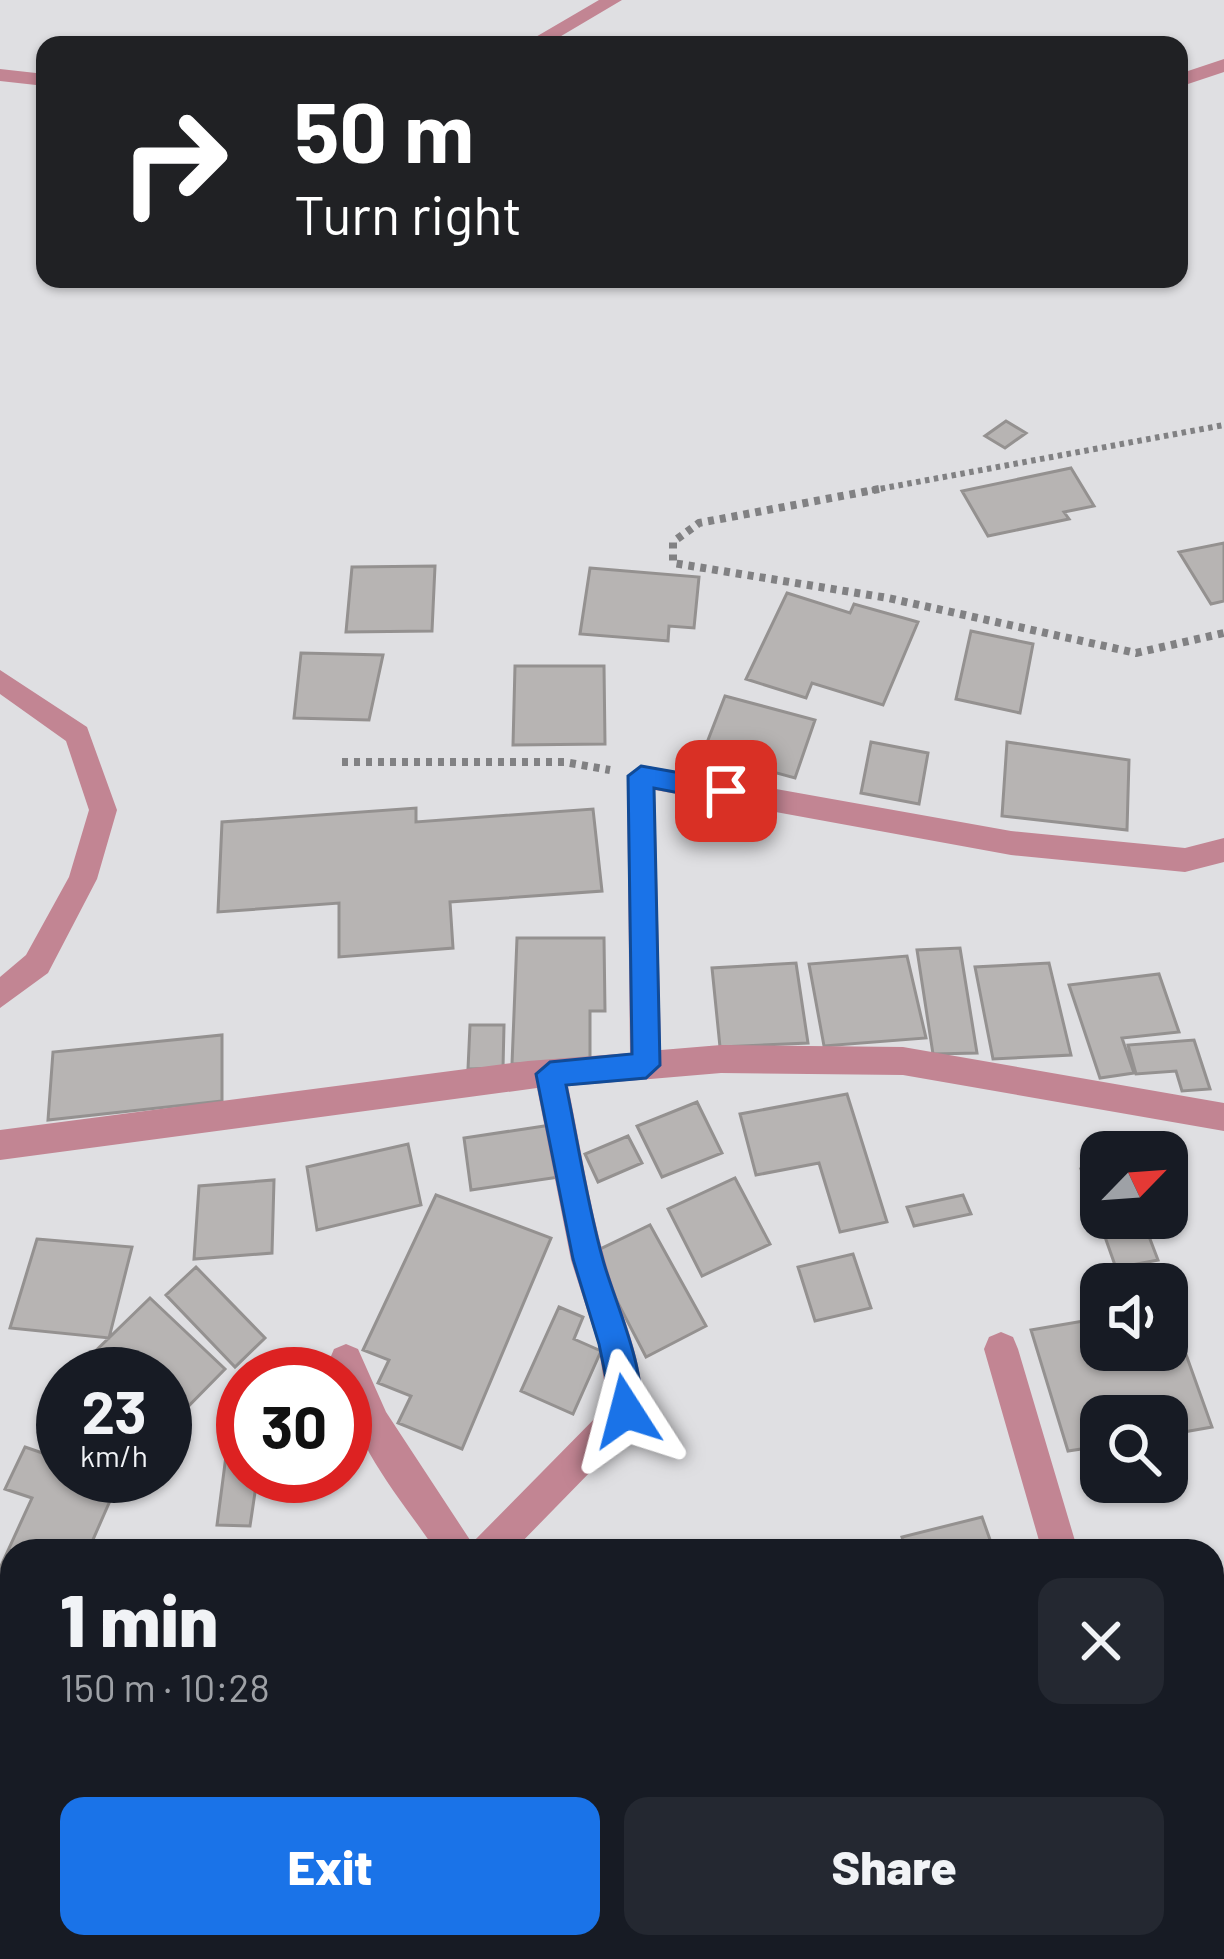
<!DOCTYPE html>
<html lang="en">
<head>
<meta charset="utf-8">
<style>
  :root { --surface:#171b24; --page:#242831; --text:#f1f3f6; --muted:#9ea1a6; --accent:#1a73e8 }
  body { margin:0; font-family:Barlow,sans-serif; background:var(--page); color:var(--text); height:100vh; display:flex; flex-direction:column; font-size:45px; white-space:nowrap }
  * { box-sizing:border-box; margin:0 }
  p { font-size:39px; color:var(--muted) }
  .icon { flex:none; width:66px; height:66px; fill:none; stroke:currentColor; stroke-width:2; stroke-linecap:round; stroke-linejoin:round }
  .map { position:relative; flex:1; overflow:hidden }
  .drawer { position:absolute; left:0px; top:1539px; width:1224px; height:420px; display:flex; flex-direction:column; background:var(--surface); border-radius:36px 36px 0 0; box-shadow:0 3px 9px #0004 }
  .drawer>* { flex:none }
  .top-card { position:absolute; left:36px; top:36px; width:1152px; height:252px; border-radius:24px; box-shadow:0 3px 9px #0004; background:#202124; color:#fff; overflow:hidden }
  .needle { width:78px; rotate:65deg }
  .controls { position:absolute; left:1080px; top:1131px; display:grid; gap:24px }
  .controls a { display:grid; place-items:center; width:108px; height:108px; border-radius:24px; background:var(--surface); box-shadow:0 3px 9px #0004; font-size:60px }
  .speed { position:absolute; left:36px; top:1347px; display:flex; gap:24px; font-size:60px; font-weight:700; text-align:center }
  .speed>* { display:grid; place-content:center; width:156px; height:156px; border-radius:50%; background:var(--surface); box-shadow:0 3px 9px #0004; line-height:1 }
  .speed small { font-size:30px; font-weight:400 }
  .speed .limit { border:18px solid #d22; background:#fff; color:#111 }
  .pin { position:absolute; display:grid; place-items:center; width:102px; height:102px; color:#fff; margin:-51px; border-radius:24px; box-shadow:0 6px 18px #0006 }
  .me { position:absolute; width:132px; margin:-66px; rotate:351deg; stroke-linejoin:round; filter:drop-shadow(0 0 9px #0008) }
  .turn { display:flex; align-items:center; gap:42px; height:252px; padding:0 60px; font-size:54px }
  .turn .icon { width:156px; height:156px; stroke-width:2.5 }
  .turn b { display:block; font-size:84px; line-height:102px }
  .round { display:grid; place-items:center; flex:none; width:126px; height:126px; border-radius:24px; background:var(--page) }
  .overview { display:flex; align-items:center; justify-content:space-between; height:204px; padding:0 60px }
  h1 { font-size:72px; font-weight:800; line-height:90px }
  .cta { display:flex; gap:24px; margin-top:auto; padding:24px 60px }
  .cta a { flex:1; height:138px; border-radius:24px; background:var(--accent); color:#fff; font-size:48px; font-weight:800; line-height:138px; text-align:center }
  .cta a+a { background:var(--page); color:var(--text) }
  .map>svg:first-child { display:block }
  .green { fill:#bbd7a5 }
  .building { fill:#b7b4b3; stroke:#949190; stroke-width:3 }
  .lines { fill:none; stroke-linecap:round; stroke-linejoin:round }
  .path-far1 { stroke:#818183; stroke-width:6; stroke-dasharray:4.5 4.5; stroke-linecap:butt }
  .path { stroke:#818183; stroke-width:8; stroke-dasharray:6 6; stroke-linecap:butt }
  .street { fill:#c28593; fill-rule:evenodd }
  .route { fill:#1a73e8; stroke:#114b97; stroke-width:3 }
</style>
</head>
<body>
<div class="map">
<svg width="1224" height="1959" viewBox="0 0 1224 1959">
  <rect width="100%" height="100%" fill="#dfdfe2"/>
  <path class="green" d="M1212 1788H1224V1959H0V1834H12V1947H1212Z"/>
  <path class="building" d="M1006 421 1026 433 1005 448 985 436Z
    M1071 468 1094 506 1064 512 1069 519 988 536 962 491Z
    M1224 543V601L1211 604 1179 552Z
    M435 566 432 631 346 632 352 567Z
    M590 568 699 577 694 628 669 626 668 641 580 634Z
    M787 593 850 613 854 604 918 622 883 705 812 683 806 698 746 679Z
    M971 631 1033 644 1020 713 956 699Z
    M301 653 383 655 369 720 294 718Z
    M515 666H604L605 744 513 745Z
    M725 696 815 720 795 778 703 753Z
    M871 742 928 753 919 804 861 793Z
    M1007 742 1129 760 1127 830 1002 816Z
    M416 808V822L593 809 602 891 450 902 453 948 339 957V903L218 912 222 822Z
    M517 938H604L605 1011H590V1064H512Z
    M960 948 977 1053 933 1054 917 950Z
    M907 956 926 1038 824 1046 809 964Z
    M796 963 808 1043 720 1047 712 968Z
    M1049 963 1071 1055 993 1059 975 967Z
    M1159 974 1179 1032 1122 1038 1134 1073 1100 1078 1069 985Z
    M470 1025H504L503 1068 468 1069Z
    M222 1035V1101L48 1120 53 1052Z
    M1194 1040 1210 1089 1182 1091 1176 1071 1136 1074 1128 1045Z
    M847 1094 887 1222 840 1232 819 1163 756 1175 740 1114Z
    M697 1102 722 1153 662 1177 637 1126Z
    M551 1125 559 1177 471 1190 464 1138Z
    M628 1136 642 1163 598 1182 585 1154Z
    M408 1144 421 1205 317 1230 307 1167Z
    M1101 1166V1218H1142L1158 1260 1116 1268 1081 1169Z
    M735 1178 770 1244 702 1276 668 1209Z
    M274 1180 272 1253 194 1259 199 1186Z
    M436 1195 551 1238 462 1449 398 1423 411 1396 378 1383 389 1360 363 1350Z
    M963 1195 971 1214 914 1226 907 1207Z
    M650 1225 706 1326 646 1357 592 1253Z
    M37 1239 132 1247 109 1338 10 1328Z
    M853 1254 871 1308 815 1321 798 1267Z
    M196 1267 265 1338 235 1367 166 1295Z
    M150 1298 225 1369 165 1430V1374L76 1370Z
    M559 1307 583 1317 574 1339 601 1351 573 1414 521 1391Z
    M1169 1307 1212 1427 1167 1435V1416H1101V1446L1068 1451 1031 1330 1101 1318V1350H1167Z
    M230 1425H243V1476L326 1480 257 1479 250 1526 217 1525Z
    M25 1447 63 1460V1476L120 1478 88 1551H12V1593L0 1589V1568L32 1498 5 1489Z
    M982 1517 994 1551H907L902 1537Z
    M1215 1829 1224 1846V1876L1212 1882Z
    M103 1947H205L204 1959H103Z
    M557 1947H642L644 1959H559Z
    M826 1947H945L902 1959H829Z"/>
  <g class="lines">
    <path class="path-far1" d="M863 492 1224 425"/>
    <path class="path" d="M879 489 699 523 673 542V563L888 598 1136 653 1224 633
      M342 762H564L610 770"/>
    <path class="street" d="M599 0H622L546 45H522Z
      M1224 59V72L1179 87V74Z
      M0 69 45 74V86L0 81Z
      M0 670 87 727 117 810 97 879 48 973 0 1008V977L26 955 69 877 89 810 66 741 0 694Z
      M641 765 1011 831 1185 848 1224 838V862L1185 872 1011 855 655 790 661 1050 721 1045 903 1047 1224 1103V1131L903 1075 721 1073 568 1086C580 1144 589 1203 605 1260 616 1302 655 1383 638 1423L513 1551H436C402 1499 345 1438 345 1374H334L329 1361 334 1349 346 1344 358 1349 386 1412 472 1543 608 1405 598 1344 571 1260 537 1088 0 1160V1130L528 1061 630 1053 627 776Z
      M1001 1332 1013 1337 1018 1349 1078 1551H1042L984 1349 989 1337Z
      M0 1598 12 1603V1641L0 1636Z
      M1224 1718V1756L1212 1758V1720Z
      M726 1947H768L770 1959H728Z"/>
  </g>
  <path class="route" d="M641 766 726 781 739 791 726 802 654 788 660 1065 646 1078 566 1085C578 1143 587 1203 603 1260 614 1301 653 1383 637 1422L626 1427 615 1422 599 1344 573 1259 536 1074 550 1062 632 1054 628 776Z"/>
</svg>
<div class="controls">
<a><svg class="needle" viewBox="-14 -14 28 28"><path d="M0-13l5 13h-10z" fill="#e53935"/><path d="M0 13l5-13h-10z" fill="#9ea1a6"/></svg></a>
<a><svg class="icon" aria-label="sound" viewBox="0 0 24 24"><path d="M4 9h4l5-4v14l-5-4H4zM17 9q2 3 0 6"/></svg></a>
<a><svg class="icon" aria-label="search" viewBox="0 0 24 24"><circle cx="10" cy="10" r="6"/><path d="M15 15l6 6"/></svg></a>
</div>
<div class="speed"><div>23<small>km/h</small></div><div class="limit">30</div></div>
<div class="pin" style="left:726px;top:791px;background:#d93025"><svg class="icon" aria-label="arrive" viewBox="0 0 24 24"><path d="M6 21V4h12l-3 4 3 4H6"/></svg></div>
<svg class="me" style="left:626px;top:1411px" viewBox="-20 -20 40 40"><path d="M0-17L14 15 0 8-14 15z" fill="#1a73e8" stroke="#fff" stroke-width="4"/></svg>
<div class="top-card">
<div class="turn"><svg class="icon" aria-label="right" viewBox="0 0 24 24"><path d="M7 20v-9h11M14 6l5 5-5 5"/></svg><div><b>50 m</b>Turn right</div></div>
</div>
<section class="drawer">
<div class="overview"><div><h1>1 min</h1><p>150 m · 10:28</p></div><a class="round"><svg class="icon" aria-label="close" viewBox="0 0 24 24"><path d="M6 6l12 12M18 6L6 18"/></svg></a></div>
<div class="cta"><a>Exit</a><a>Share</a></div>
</section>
</div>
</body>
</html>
